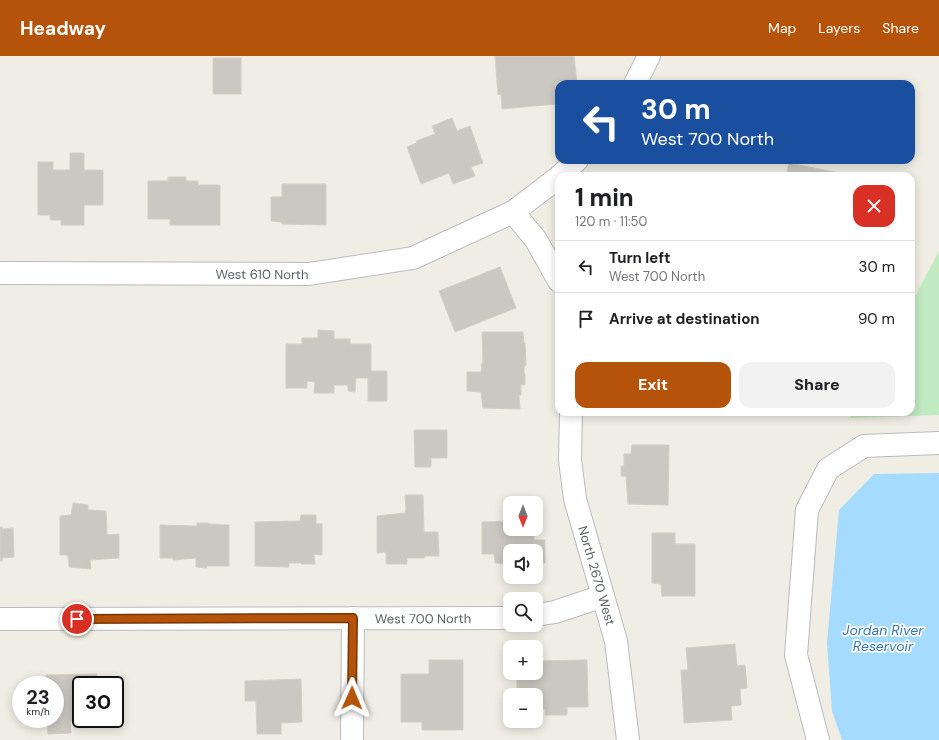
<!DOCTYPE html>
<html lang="en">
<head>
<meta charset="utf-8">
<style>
  :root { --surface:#fff; --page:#f2f2f2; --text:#202124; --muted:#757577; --line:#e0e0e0; --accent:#b45309 }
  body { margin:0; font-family:"DM Sans",sans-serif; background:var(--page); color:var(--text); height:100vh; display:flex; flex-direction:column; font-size:15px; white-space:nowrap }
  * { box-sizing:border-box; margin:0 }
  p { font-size:13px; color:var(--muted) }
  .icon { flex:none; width:22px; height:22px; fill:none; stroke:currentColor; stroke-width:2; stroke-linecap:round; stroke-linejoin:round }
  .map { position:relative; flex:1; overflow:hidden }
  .side { position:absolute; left:555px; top:116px; width:360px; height:244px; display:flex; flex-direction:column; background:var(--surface); border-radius:12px; box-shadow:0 2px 10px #0003 }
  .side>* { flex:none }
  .guide { position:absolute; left:555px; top:24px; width:360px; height:84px; border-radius:12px; box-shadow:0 2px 10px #0003; background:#1a4fa0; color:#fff; overflow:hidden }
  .needle { width:26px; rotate:180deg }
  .controls { position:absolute; left:503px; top:440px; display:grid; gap:8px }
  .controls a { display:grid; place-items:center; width:40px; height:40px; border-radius:8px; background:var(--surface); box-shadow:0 2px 10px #0003; font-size:20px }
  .speed { position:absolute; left:12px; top:620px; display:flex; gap:8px; font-size:20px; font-weight:700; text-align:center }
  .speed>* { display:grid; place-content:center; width:52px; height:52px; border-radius:50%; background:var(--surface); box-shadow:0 2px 10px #0003; line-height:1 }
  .speed small { font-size:10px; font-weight:400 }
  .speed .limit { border:2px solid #111; border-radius:6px; background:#fff; color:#111 }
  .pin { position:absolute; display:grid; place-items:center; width:34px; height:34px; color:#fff; margin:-17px; border:2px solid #fff; border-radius:50%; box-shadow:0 1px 4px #0007 }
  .me { position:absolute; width:44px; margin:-22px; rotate:1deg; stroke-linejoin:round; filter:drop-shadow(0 0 3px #0008) }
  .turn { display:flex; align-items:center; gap:14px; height:84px; padding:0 20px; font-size:18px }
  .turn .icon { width:52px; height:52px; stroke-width:2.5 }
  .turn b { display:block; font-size:28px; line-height:34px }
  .round { display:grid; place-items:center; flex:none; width:42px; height:42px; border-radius:12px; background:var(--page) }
  .summary { display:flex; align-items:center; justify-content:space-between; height:68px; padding:0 20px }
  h1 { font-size:24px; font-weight:800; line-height:30px }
  .cta { display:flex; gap:8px; margin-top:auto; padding:8px 20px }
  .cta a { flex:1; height:46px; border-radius:12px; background:var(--accent); color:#fff; font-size:16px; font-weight:800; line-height:46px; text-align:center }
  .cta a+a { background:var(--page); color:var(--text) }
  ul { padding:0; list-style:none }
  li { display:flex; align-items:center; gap:12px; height:52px; padding:0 20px; border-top:1px solid var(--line) }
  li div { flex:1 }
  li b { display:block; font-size:15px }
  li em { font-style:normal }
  header { display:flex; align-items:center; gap:24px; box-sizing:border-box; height:56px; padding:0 20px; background:var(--accent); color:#fff }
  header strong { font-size:19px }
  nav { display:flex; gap:22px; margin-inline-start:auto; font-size:14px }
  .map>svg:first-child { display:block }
  .green { fill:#c0eabf }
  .water { fill:#a5dbff }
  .building { fill:#cbc8c1; stroke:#d5cfc2 }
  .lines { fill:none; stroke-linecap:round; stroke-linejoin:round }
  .minor-casing { stroke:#b7bbbf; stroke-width:24 }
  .minor { stroke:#fff; stroke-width:22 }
  .route-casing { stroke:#753606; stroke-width:10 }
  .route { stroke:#b45309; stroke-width:7 }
  .labels { text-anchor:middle; stroke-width:3.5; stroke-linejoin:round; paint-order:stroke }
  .street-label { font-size:13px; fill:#5c6166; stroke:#fff }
  .water-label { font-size:14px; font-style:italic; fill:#3676b2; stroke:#fff }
</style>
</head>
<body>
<header>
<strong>Headway</strong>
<nav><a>Map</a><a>Layers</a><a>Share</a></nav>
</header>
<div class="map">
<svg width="939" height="684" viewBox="0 0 939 684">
  <rect width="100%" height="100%" fill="#f0ede4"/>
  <path class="green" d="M939 195V359L850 362 853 356H911V248Z"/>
  <path class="water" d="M939 417V684H842L832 655 827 587 839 454 874 418Z"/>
  <path class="building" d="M495 0H574L577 28H559V33H555L556 48 502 53 501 38 498 39Z
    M213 2H241V38H213Z
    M452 62 457 75 470 70 483 107 471 111 475 120 453 128 449 117 421 128 407 91 417 87 416 85 435 78 432 70Z
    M70 97H84V114H103V149H84V169H61V164H50V159H38V106H53V114H70Z
    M789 107 843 118 842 120H786Z
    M168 121H186V125H198V129H220V169H170V163H148V125H168Z
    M282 128H326V169L282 168V166L271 165V141H282Z
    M500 211 516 252 455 276 439 235Z
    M318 274 334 275V283H350V288H371V315H387V345H368V322H356L355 336 348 335V329H334V337H314L315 326 307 325V332H286V288H302V282H318Z
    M482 276H523L524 287H525L526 309 524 310V317L525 318V329L521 328V339H519L520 353 483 352 481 336 467 335V316H481L482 307H483Z
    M414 374H447V402H431V411H415Z
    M632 389H669L668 449 628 448 626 420H621V410H624V398H631Z
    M405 439H423L424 476H438L439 500H425L424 502H407V508H386V496L377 497V460L405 457 406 453Z
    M73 447 88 449V454L106 455 107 479 119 478V502L90 504 91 513 69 511 68 499H60V460L71 459Z
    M301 459H316V468H322V499L314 498 315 508H301V507H289V511L255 510V466L300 465Z
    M510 465V473H534V484H545V507H536V495H510V508L495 507 494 498H482V466Z
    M197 467H208L209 468 229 469V510H207V512L196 511V502L173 504V502H160V469L197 470Z
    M0 471H2V473L13 472 14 501 2 502V505H0Z
    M652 477H675V488H695V540H662L661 528 652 527Z
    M735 588 737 610 745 609 747 632 740 633 741 649 731 650 732 664 684 667 681 614H688L686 592Z
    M429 604H463V674H422V666H401V618H429Z
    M587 604 588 651H567V659H545V653H536V639H517V617H536V605Z
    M97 618 98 629H81V663H91V665H70L71 677 48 678 47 663H55V629H47L46 619Z
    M301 623 302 666 281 667V678H257L256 645H245V625Z"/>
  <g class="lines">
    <defs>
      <g id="minor">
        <path d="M635 28 649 0"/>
        <path d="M560 120 577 104"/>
        <path d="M513 156 536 184 559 225"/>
        <path id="s1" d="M0 217 309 218 413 202 513 156 559 121"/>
        <path id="s2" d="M571 356 570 404 575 443 616 585 628 684"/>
        <path d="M536 559 555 556 603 540"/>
        <path id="s3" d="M0 563 510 562"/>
        <path d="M352 684 353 562"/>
        <path d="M818 684 796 599 807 454 828 413 864 390 939 387"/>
      </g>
    </defs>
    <use href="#minor" class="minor-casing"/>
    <use href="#minor" class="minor"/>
  </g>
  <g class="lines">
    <defs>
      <path id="route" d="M77 563 353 562 352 642"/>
    </defs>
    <use href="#route" class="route-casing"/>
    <use href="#route" class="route"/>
  </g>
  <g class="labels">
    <g class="street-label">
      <text dy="5" stroke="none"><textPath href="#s1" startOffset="262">West 610 North</textPath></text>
      <text dy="5" stroke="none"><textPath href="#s2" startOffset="167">North 2670 West</textPath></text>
      <text dy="5" stroke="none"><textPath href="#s3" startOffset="423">West 700 North</textPath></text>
    </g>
    <g class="water-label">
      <text x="883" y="579">Jordan River<tspan x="883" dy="16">Reservoir</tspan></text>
    </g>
  </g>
</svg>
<div class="controls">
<a><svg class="needle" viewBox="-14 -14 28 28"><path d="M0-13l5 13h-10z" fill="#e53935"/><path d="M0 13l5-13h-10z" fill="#757577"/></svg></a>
<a><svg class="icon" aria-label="sound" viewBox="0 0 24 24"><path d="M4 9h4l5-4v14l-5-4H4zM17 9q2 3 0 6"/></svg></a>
<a><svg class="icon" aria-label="search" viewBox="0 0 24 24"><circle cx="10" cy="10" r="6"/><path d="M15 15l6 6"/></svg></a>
<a>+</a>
<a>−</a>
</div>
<div class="speed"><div>23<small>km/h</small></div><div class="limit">30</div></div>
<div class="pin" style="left:77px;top:563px;background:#d93025"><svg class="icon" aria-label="arrive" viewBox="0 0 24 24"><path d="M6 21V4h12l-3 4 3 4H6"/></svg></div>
<svg class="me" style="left:352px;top:642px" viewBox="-20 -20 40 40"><path d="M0-17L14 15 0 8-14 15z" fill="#b45309" stroke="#fff" stroke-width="4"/></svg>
<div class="guide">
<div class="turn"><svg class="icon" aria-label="left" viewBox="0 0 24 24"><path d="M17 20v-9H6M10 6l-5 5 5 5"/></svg><div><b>30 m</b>West 700 North</div></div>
</div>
<section class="side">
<div class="summary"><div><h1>1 min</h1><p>120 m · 11:50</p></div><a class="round" style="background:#d93025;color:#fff"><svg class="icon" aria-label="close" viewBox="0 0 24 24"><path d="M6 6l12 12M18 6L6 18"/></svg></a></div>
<ul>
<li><svg class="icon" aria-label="left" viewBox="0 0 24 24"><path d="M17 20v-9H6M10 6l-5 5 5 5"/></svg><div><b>Turn left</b><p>West 700 North</p></div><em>30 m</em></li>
<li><svg class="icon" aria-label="arrive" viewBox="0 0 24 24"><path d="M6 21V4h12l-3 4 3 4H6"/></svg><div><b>Arrive at destination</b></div><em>90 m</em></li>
</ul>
<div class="cta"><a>Exit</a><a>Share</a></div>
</section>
</div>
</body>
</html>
